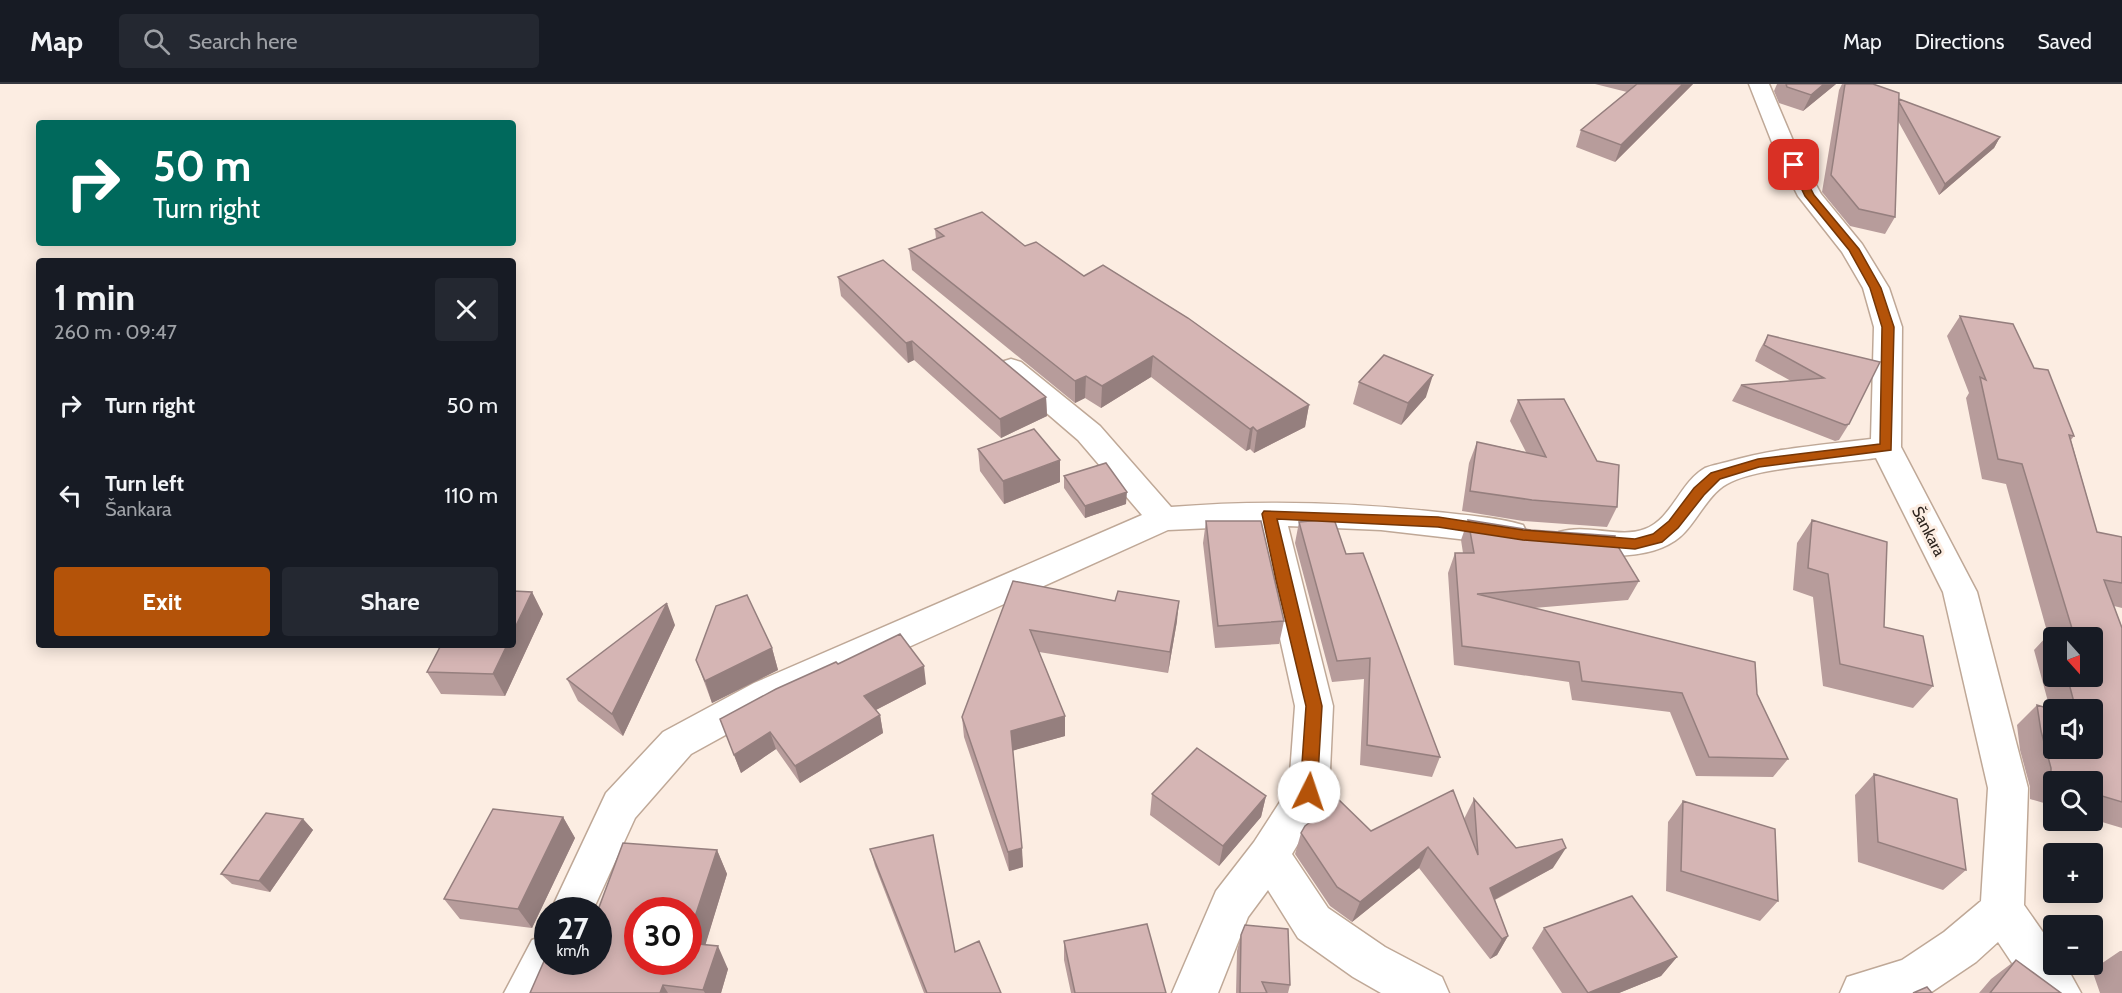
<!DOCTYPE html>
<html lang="en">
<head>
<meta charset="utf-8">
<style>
  :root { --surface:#171b24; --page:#242831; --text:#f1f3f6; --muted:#9ea1a6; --line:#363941; --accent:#b45309 }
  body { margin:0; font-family:Cabin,sans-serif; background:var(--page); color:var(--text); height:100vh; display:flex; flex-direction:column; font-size:22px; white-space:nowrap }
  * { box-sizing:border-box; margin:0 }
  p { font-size:20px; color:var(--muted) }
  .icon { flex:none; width:33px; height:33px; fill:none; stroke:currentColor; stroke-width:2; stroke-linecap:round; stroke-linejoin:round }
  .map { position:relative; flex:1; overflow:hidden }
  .panel { position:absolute; left:36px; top:174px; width:480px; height:390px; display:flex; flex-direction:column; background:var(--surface); border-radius:6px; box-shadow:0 3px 15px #0003 }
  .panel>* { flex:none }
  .top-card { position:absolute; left:36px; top:36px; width:480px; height:126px; border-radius:6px; box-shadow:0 3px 15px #0003; background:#00695c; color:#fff; overflow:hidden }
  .needle { width:39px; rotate:159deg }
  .controls { position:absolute; left:2043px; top:543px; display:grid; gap:12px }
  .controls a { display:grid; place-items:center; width:60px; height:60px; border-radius:6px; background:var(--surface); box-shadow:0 3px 15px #0003; font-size:30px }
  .speed { position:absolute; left:534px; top:813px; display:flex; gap:12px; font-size:30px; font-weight:700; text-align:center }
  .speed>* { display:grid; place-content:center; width:78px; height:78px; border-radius:50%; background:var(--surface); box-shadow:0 3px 15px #0003; line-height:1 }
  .speed small { font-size:15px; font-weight:400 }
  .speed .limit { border:9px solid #d22; background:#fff; color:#111 }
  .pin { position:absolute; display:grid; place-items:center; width:51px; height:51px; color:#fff; margin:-26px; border-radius:12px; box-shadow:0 3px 9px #0006 }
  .me { position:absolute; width:66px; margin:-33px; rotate:4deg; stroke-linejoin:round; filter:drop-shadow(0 0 4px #0008) }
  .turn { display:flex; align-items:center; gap:21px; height:126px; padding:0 18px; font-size:27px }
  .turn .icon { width:78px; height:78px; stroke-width:2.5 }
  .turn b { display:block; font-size:42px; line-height:51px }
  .round { display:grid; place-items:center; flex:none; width:63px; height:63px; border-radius:6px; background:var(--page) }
  .head { display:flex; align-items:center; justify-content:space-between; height:102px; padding:0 18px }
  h1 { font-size:36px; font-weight:800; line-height:45px }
  .cta { display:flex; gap:12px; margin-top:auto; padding:12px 18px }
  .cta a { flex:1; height:69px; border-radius:6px; background:var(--accent); color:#fff; font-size:24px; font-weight:800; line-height:69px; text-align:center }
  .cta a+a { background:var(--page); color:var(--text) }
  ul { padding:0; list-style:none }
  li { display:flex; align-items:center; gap:18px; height:90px; padding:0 18px }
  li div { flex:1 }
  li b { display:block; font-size:22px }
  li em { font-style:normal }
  header { display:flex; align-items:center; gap:36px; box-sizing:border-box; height:84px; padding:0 30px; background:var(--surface); border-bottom:2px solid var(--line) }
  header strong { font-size:28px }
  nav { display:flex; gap:33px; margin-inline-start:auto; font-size:21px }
  .search { width:420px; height:54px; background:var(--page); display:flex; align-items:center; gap:15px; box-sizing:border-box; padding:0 21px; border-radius:6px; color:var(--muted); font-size:22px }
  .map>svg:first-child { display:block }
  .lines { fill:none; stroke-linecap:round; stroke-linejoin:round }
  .street-casing { stroke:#bfa897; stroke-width:3 }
  .street { fill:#fff; fill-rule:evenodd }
  .wall { fill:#b79c9b; fill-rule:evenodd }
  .shaded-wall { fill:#957f7e }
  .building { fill:#d5b5b4; stroke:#957f7e; stroke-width:1.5 }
  .route { fill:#b45309; stroke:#753606; stroke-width:1.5 }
  .labels { text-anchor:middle; stroke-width:6; stroke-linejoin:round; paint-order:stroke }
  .street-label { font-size:16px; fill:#2c231d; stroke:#fcede2 }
</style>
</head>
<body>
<header>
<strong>Map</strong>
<div class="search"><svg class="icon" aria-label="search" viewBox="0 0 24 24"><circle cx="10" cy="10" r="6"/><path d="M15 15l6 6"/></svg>Search here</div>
<nav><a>Map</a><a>Directions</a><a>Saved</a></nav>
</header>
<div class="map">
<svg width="2122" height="909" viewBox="0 0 2122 909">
  <rect width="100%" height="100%" fill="#fcede2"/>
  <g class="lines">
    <defs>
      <path id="street" d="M1749 0H1769L1797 66 1821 110 1862 160 1889 204 1902 243 1901 363 1977 508 2028 704 2024 821 2054 864V880H2065L2081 909H2032L1998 858 1976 878 1930 909H1840L1847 893 1902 876 1944 848 1981 817 1988 704 1943 508 1876 374C1841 379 1755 383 1727 400 1709 410 1699 433 1685 448 1658 478 1596 475 1559 464L1554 456 1559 448C1587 439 1620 455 1645 445 1672 435 1680 398 1705 384 1712 381 1720 380 1727 378 1774 364 1823 361 1871 355L1874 243 1863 204 1842 168 1798 112 1775 66Z
        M1011 275 1021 278 1100 342 1171 423C1260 416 1348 418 1437 428 1465 431 1495 433 1523 441L1527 449 1523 457 1511 461 1381 446 1288 442 1333 622 1329 708 1292 770 1328 824 1385 863 1442 893 1449 909H1381L1353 893 1298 854 1268 806 1248 833 1218 909H1172L1216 807 1254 758 1289 704 1295 622 1255 442 1168 446 780 621 691 670 635 734 593 826H551L606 709 663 648 754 599 1142 431 1078 356 1001 290 997 284 1001 278Z
        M548 850V878H567L552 909H504L532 856Z"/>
    </defs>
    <use href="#street" class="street-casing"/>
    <use href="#street" class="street"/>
  </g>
  <path class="wall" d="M1595 0H1693L1615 78 1576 63 1581 46 1627 8Z
    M1777 0H1836L1803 27 1779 19 1774 7Z
    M1842 0H1873L1899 15 2000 53 1994 64 1939 111 1898 37 1895 133 1885 150 1850 142 1822 108 1839 6Z
    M935 145 1025 162 1084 192 1309 321 1305 343 1254 369 1250 365 1246 367 1151 293 1101 324 1085 314 1075 319 912 186 909 165 936 155Z
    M838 193 1046 313 1047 332 1001 354 914 276 908 279 841 212Z
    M1960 232 2034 284 2074 352 2071 356 2097 448 2122 453V524L2114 522 2122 544V744L2092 735V698H2054V722L2030 715V703L2020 666 2017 641 2037 621 2050 625 2034 566 2048 551 2006 400 1982 395 1966 314 1969 309 1947 252ZM2054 554H2092V592H2054ZM2054 626H2092V664Z
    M1768 251 1880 278 1849 340 1839 356 1835 357 1732 317 1741 301 1791 297 1755 277 1759 267Z
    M1359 298 1426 313 1401 341 1353 320Z
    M1518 316 1617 423 1607 443 1523 437 1462 427 1469 379 1477 358 1526 368 1510 337Z
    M978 365 1060 398 1004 420 980 387Z
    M1064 392 1126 420 1085 434 1064 404Z
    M1468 436 1531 446 1614 456 1639 497 1628 516 1534 524 1757 610 1788 675 1773 693 1696 692 1670 628 1572 616 1569 598 1454 581 1448 489 1455 469H1463L1461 456Z
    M1812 436 1884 543 1933 602 1913 624 1823 602 1813 513 1793 506 1797 459Z
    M1206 437 1284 537 1279 560 1215 564 1203 459Z
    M1299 438 1346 470 1440 673 1432 693 1360 681 1364 595 1332 598 1295 459Z
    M1013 497 1115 517 1177 537 1168 589 1039 568 1065 632V652L1013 666 1023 783 1009 787 964 653 962 633Z
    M532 508 543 530 505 612 441 610 427 588Z
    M675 541 623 652 578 617 567 595Z
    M772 564 778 586 712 619 696 576Z
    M838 580 926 600 876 626 880 631 883 649 800 699 776 665 741 689 720 635Z
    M1874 690 1966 786 1943 806 1858 778 1855 711Z
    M1152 710 1266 712 1261 733 1219 782 1150 731Z
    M1474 715 1516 764 1553 784 1495 816 1508 852 1497 871 1490 875 1419 784 1352 838 1330 822 1295 770 1301 749 1371 747 1464 735Z
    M1683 717 1778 817 1760 837 1666 807 1668 738Z
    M563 733 575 754 532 844 460 835 444 815Z
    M303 735 313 746 270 808 232 800 221 790Z
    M870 765 955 868 1001 909H924L875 782Z
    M717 766 727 790 705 861 728 885 721 909H530L548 878Z
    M1544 844 1677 873 1661 892 1619 909H1562L1532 864Z
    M1241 851 1290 901 1288 909H1236L1237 867Z
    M1064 857 1166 909H1071L1064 876Z
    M2120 867H2122V909H2100L2092 886Z
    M2016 876 2061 909H1979L1991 895Z"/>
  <path class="shaded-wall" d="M1683 0H1693L1615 78 1621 61Z
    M1824 0H1836L1803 27 1811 11Z
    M2000 53 1994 64 1939 111 1945 100Z
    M912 257 914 276 908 279 906 259Z
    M1153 272 1151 293 1101 324 1102 302Z
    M1433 291 1426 313 1401 341 1408 319Z
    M1086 292 1085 314 1075 319V297Z
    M1046 313 1047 332 1001 354 1000 335Z
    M1309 321 1305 343 1254 369 1257 347Z
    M1253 343 1250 365 1246 367 1250 345Z
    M1060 376V398L1004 420 1003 397Z
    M1127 408 1126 420 1085 434V422Z
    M532 508 543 530 505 612 493 590 507 561H513V548Z
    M1179 517 1177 537 1168 589 1170 568Z
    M667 519 675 541 623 652 612 630Z
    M772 564 778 586 712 619 705 597Z
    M924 582 926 600 868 630 864 612Z
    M880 631 883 649 800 699 795 682Z
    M1065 632V652L1012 667 1011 647Z
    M770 648 776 665 741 689 734 671Z
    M1266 712 1261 733 1219 782 1223 762Z
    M563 733 575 754 532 844 518 825Z
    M303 735 313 746 270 808 259 797Z
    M1428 763 1419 784 1352 838 1360 818Z
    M1022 764 1023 783 1009 787 1008 768Z
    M1566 764 1553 784 1479 824 1490 804Z
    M717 766 727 790 699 882 688 862V854Z
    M1508 852 1497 871 1490 875 1502 855Z
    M718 862 728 885 721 909H705L703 906Z
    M1677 873 1661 892 1619 909H1588Z
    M663 901 668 909H660Z"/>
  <path class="building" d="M1637 0H1683L1621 61 1581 46Z
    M1786 0H1824L1811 11 1787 3Z
    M1845 0H1873L1899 9 1895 133 1859 125 1831 91Z
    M1899 15 1958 37 2000 53 1945 100 1899 18Z
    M982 128 1025 162 1036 158 1084 192 1103 181 1188 234 1309 321 1257 347 1253 343 1250 345 1153 272 1102 302 1086 292 1075 297 909 165 944 152 935 145Z
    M883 176 1046 313 1000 335 912 257 906 259 838 193Z
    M1960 232 2013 240 2034 284 2048 286 2074 352 2069 351 2097 448 2122 453V499L2104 496 2122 544V718L2092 709V698H2057L2051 696V684L2041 647 2037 621 2054 626V664H2092V626H2076L2067 592H2092V554H2055L2053 546 2074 551 2022 380 1998 375 1980 293 1986 296Z
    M1768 251 1880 278 1849 340 1845 341 1741 301 1824 294 1764 261Z
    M1384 271 1433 291 1408 319 1359 298Z
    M1564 315 1597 377 1619 381 1617 423 1532 416 1470 407 1477 358 1546 373 1518 316Z
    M1034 345 1060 376 1003 397 978 365Z
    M1106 379 1127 408 1085 422 1064 392Z
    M1334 435 1346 470 1363 469 1440 673 1367 661 1370 574 1337 577 1299 438Z
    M1468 436 1531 446 1615 452 1614 456 1639 497 1477 510 1755 578 1757 610 1788 675 1709 673 1682 609 1582 597 1579 578 1462 562 1455 469H1474Z
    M1812 436 1887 458 1884 543 1923 552 1933 602 1840 580 1828 490 1808 484Z
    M1206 437H1261L1284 537 1218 542Z
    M1013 497 1115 517 1118 507 1179 517 1170 568 1030 546 1065 632 1011 647 1022 764 1008 768 962 633Z
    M513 507 532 508 513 548Z
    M747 511 772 564 705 597 696 576 716 522Z
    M667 519 612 630 567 595Z
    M900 550 924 582 864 612 880 631 795 682 770 648 734 671 720 635 776 605 836 578 838 580Z
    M441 561H507L493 590 427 588Z
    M1197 664 1266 712 1223 762 1152 710Z
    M1874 690 1957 715 1966 786 1878 758Z
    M1453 706 1478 771 1474 715 1516 764 1562 755 1566 764 1490 804 1508 852 1502 855 1428 763 1360 818 1337 803 1301 749 1305 742 1339 716 1371 747Z
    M1683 717 1775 745 1778 817 1681 787Z
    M493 725 563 733 518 825 444 815Z
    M266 729 303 735 259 797 221 790Z
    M933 751 955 868 979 857 1001 909H927L870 765Z
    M623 759 717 766 688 854V826H638V878H688V859L718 862 703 906 663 901 660 909H530L548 868V878H598V826Z
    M1632 812 1677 873 1588 909 1544 844Z
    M1147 840 1166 909H1075L1064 857Z
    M1245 841 1288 845 1290 901 1262 898 1267 909H1240L1241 851Z
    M2016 876 2061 909H1990Z
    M1927 903 1932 909H1913Z"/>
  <path class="route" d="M1791 79H1798L1814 111 1859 165 1881 204 1894 243 1891 366 1759 383 1720 395 1704 411 1678 444 1662 458 1635 465 1523 456 1438 443 1277 435 1322 622 1317 708 1315 713 1309 715 1303 713 1300 708 1306 622 1276 496 1262 430 1264 427 1438 433 1523 446 1635 455 1653 450 1669 437 1694 404 1711 389 1758 375 1880 360 1882 243 1870 204 1849 166 1805 112 1790 81Z"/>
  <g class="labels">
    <g class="street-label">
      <text transform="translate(1929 447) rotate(63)" y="6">Šankara</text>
    </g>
  </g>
</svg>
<div class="controls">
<a><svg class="needle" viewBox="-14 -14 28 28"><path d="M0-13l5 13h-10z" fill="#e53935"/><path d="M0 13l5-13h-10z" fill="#9ea1a6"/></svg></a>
<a><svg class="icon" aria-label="sound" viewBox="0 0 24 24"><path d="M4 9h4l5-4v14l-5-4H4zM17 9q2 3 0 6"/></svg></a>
<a><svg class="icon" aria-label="search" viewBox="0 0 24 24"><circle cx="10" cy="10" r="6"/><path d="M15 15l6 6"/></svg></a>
<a>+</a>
<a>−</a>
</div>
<div class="speed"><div>27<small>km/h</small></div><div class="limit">30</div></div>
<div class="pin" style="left:1794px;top:81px;background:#d93025"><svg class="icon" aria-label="arrive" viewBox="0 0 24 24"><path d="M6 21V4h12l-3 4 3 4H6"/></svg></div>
<svg class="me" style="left:1309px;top:708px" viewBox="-20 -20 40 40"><circle r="19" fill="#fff"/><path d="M0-13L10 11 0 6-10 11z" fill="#b45309"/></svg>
<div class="top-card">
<div class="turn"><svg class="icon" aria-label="right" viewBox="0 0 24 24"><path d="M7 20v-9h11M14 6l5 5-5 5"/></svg><div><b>50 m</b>Turn right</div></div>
</div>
<section class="panel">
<div class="head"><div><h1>1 min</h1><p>260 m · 09:47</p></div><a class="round"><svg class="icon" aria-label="close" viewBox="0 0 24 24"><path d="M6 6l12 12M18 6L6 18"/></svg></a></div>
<ul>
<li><svg class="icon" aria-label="right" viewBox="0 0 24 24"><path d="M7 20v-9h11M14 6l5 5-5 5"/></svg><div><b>Turn right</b></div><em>50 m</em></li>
<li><svg class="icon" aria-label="left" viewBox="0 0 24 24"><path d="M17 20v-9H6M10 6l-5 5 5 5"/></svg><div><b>Turn left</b><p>Šankara</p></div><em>110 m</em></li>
</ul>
<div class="cta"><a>Exit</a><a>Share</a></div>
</section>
</div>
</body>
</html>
